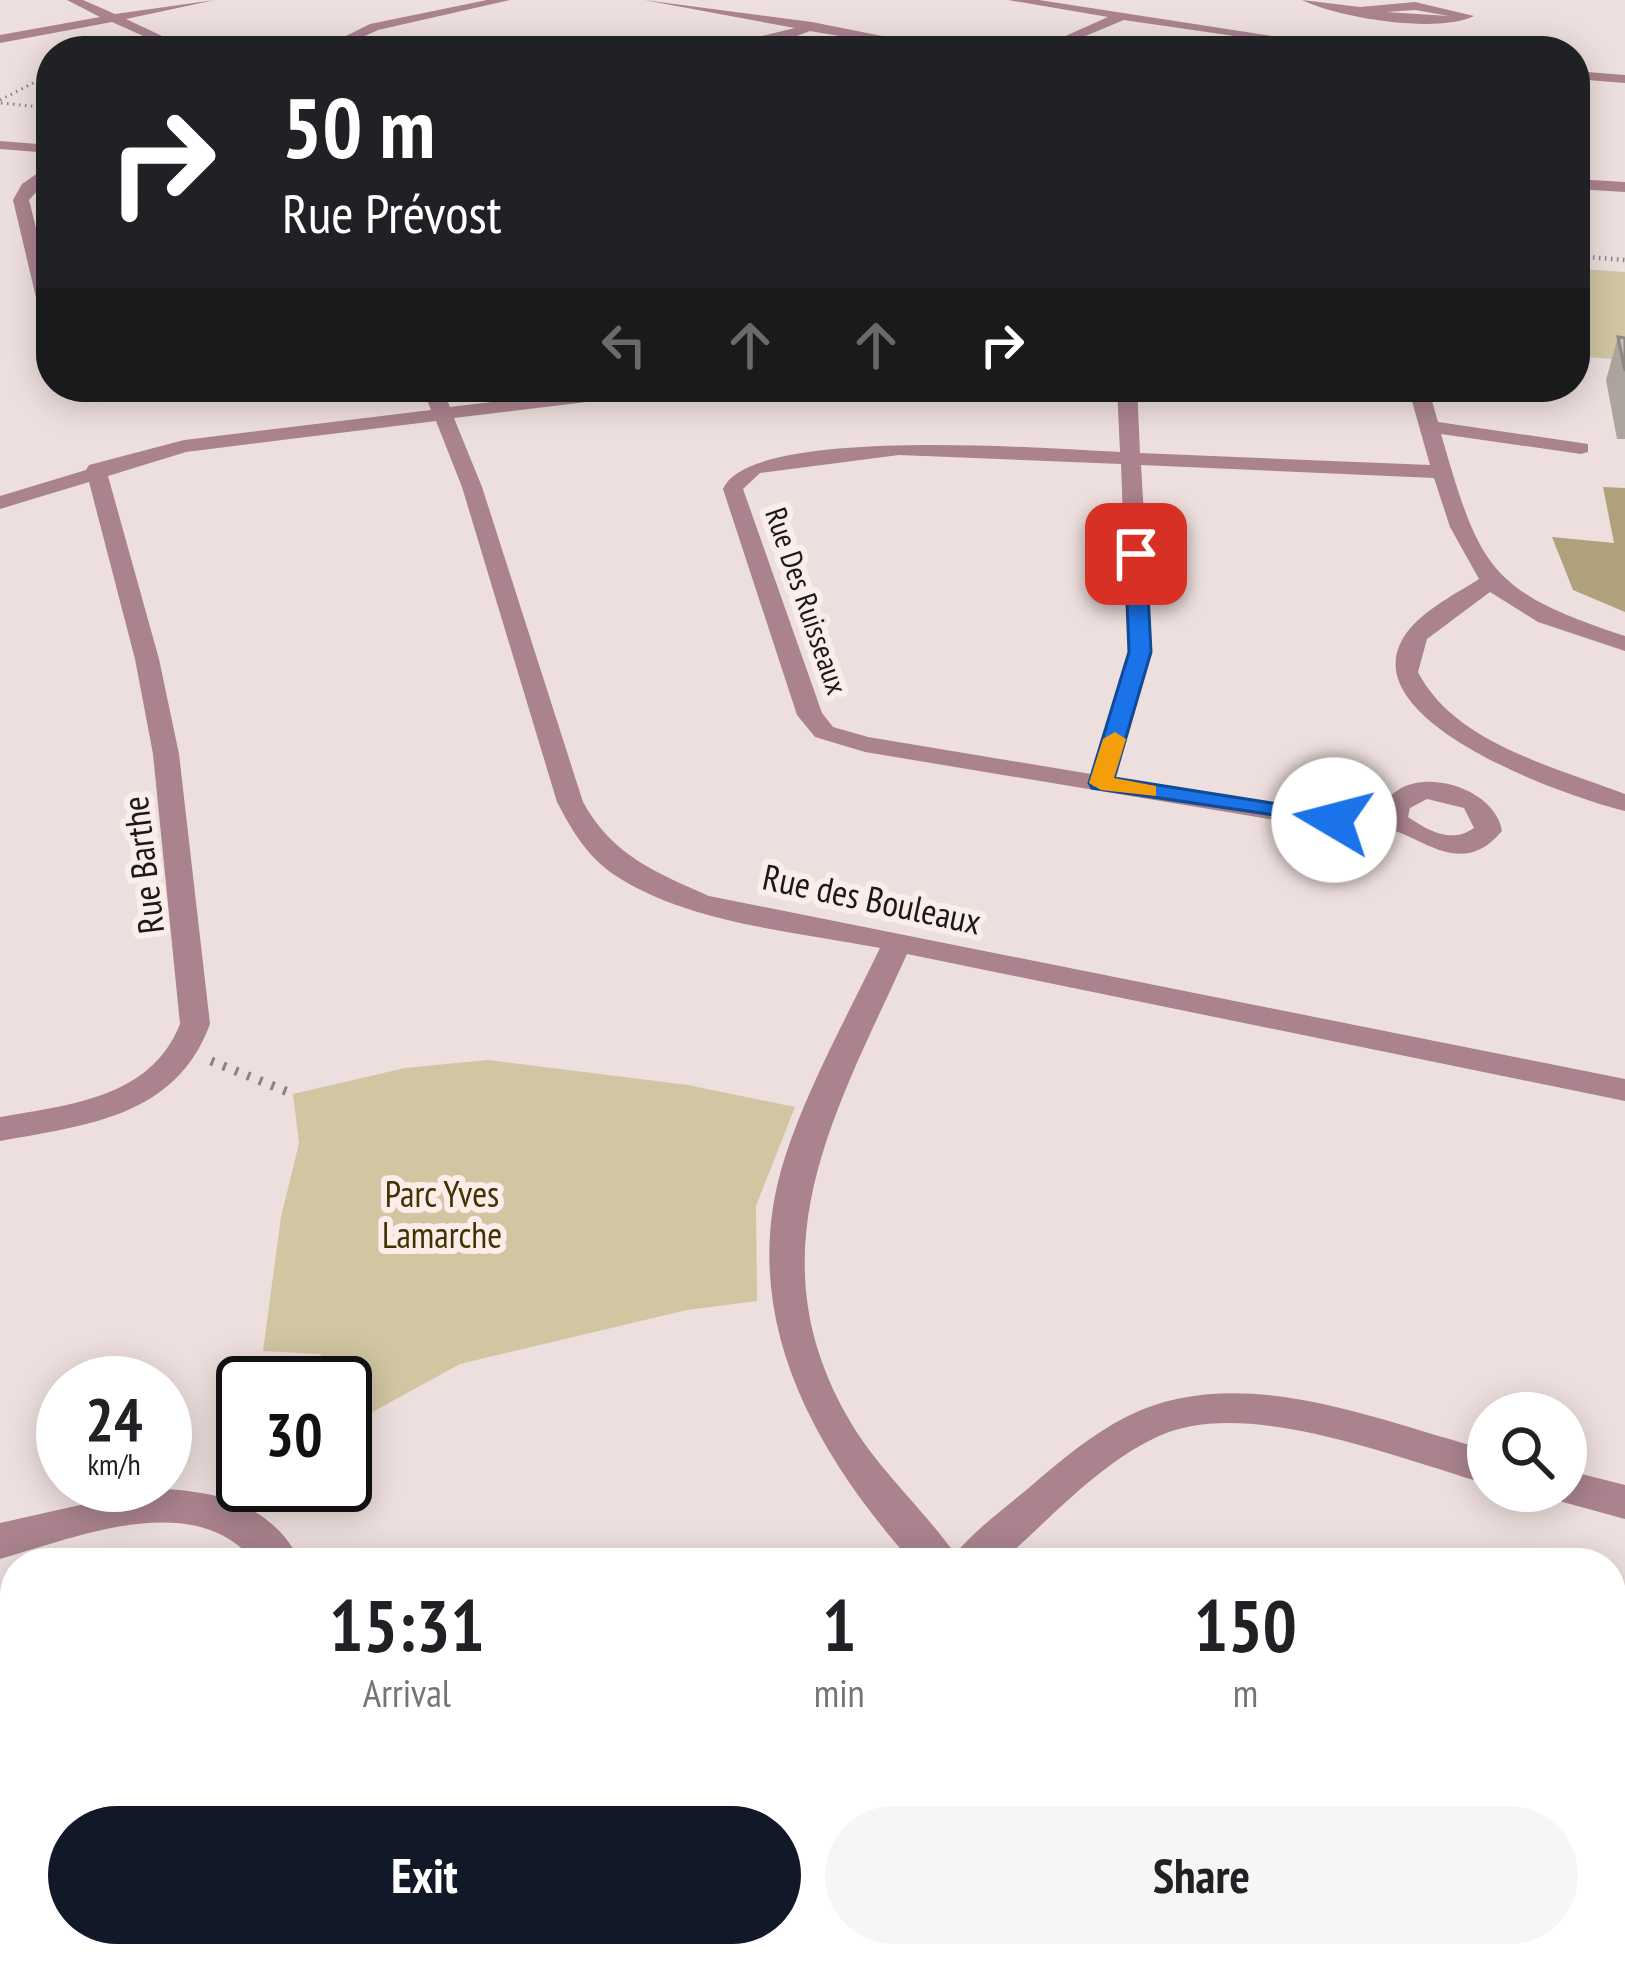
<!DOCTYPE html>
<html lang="en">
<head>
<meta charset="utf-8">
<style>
  :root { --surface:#fff; --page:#f6f6f6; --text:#202124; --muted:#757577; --accent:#111827 }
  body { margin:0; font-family:"PT Sans Narrow",sans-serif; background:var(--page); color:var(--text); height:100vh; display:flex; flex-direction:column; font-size:45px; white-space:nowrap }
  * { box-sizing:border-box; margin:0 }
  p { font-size:39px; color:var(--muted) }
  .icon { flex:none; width:66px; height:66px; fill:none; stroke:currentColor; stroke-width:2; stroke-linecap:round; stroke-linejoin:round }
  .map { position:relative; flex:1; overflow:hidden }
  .details { position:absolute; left:0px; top:1548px; width:1626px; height:420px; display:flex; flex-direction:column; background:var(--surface); border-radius:48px 48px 0 0; box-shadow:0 6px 30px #0003 }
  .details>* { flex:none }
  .hud { position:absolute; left:36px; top:36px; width:1554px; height:366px; border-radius:48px; box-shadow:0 6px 30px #0003; background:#202124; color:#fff; overflow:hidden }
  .fabs { position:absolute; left:1467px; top:1392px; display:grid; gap:24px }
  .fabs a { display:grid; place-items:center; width:120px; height:120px; border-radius:50%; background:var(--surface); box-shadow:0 6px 30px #0003; font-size:60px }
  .speed { position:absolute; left:36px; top:1356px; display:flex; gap:24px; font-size:60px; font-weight:700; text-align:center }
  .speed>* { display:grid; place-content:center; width:156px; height:156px; border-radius:50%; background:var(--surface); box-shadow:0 6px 30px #0003; line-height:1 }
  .speed small { font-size:30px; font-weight:400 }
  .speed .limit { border:6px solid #111; border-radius:18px; background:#fff; color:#111 }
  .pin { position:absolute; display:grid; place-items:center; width:102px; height:102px; color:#fff; margin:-51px; border-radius:24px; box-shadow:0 6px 18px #0006 }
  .me { position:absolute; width:132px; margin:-66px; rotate:278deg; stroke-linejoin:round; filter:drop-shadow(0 0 9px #0008) }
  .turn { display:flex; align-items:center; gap:42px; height:252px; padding:0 48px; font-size:54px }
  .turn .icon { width:156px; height:156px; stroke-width:2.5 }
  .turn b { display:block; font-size:84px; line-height:102px }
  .lanes { display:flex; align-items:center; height:114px; padding:0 48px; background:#0003; justify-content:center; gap:60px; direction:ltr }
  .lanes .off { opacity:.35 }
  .eta { display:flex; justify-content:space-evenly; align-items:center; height:204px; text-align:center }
  .eta b { font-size:72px; font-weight:700; line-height:84px }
  .button { display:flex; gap:24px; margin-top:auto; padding:24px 48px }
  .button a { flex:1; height:138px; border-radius:72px; background:var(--accent); color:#fff; font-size:48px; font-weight:700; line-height:138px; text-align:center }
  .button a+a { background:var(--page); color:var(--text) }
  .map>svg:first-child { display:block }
  .green { fill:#d1c5a2 }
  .forest { fill:#aea17b }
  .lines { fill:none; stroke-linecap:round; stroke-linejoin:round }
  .path-far2 { stroke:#8c8281; stroke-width:3; stroke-dasharray:1.5 4.5; stroke-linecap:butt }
  .path-far1 { stroke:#8c8281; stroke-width:4.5; stroke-dasharray:1.5 4.5; stroke-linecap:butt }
  .path { stroke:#8c8281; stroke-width:9; stroke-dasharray:3 10; stroke-linecap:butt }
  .minor { fill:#aa838e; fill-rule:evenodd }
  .wall { fill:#ada49e }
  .building { fill:#c9bfb8; stroke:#8d8681; stroke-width:3 }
  .route { fill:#1a73e8; stroke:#114b97; stroke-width:3 }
  .slow { fill:#f59e0b }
  .labels { text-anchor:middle; stroke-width:12; stroke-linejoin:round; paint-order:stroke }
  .far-street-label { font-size:30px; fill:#1c1817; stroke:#faedea }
  .street-label { font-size:36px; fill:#1c1817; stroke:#faedea }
  .park-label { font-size:36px; fill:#413200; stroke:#faedea }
</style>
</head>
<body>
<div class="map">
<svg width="1625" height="1968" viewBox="0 0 1625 1968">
  <rect width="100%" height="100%" fill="#eddfdd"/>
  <path class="green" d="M1579 269 1625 272V360L1575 356Z
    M488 1060 688 1085 795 1107 756 1206 757 1301 687 1310 460 1364 345 1427V1383H313L321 1354 263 1351 281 1217 299 1143 293 1094 405 1068Z"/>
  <path class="forest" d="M1603 487 1625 488V612L1573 590 1552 537 1614 543Z"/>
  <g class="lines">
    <path class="path-far2" d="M0 100 51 74
      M1 103 51 108"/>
    <path class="path-far1" d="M1575 256 1625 260"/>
    <path class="path" d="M211 1061 293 1094"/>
    <path class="minor" d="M67 0H83L115 14 215 0 126 19 194 51H177L112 22 0 43V35L100 17Z
      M487 0H510L378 30 332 51H316L370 24Z
      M644 0 812 22 957 51H928L810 31 773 45 700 51 795 28Z
      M1008 0H1039L1369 51H1337L1124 20 1049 51H1032L1108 17Z
      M1302 0 1360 7 1415 2 1474 16C1438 34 1338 18 1302 0ZM1415 10 1449 16 1386 12Z
      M1575 71 1625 75V83L1575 79Z
      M0 141 51 145V153L0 149Z
      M51 164V176L29 200 51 288V328L42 323 13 200 22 184Z
      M1575 179 1625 182V192L1575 189Z
      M422 387H442L450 407 615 387H671L661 393 454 418 482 487 583 802C612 855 655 872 709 896L1625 1079V1101L907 954C837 1109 752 1249 847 1416 876 1468 921 1506 955 1554 976 1529 1006 1507 1031 1486 1061 1460 1092 1434 1128 1416 1240 1360 1377 1421 1488 1450V1484C1399 1459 1245 1395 1157 1437 1097 1465 1049 1520 1000 1563H913C812 1450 735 1312 785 1157 809 1084 847 1017 880 948 794 931 688 924 613 874 587 856 571 829 557 802L462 487 436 421 186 452 108 476 159 659 179 754 210 1024C176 1117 87 1125 0 1141V1117C69 1105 151 1098 180 1024L153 754 135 659 89 482 0 509V496L86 470 89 465 184 440 431 410Z
      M1117 387H1137L1140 453 1430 465 1408 387H1428L1438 422 1588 444V452L1581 454 1441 434C1480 568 1488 591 1625 636V651L1538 622 1490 592 1427 639 1418 672C1454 743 1555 767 1625 794V811C1567 797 1363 725 1400 644 1414 614 1453 596 1479 579L1450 527 1434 478 1141 465 1152 652 1116 778 1317 811 1382 812C1397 759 1495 782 1502 831 1462 879 1425 838 1386 828 1366 823 1338 827 1317 827L865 752 815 737 797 715 723 489C749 425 1053 449 1120 452ZM899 455 1121 464 1128 652 1091 774 868 737 833 727 822 713 743 489 760 473ZM1427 799 1464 808 1474 828C1451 844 1429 831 1408 817L1410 808Z
      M1566 1470 1625 1485V1519L1552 1499 1548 1491H1566Z
      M151 1489C212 1489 273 1503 301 1563H256C195 1487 78 1537 0 1559V1523Z
      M384 1953H435L441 1968H390Z
      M1333 1953H1391L1397 1968H1339Z"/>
  </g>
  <path class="wall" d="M1618 337 1625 338V439H1617L1606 380Z"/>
  <path class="building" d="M1618 337 1625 338V371Z"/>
  <path class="route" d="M1136 548 1146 554 1151 652 1114 778 1334 813 1342 815V825L1092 788 1089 783 1129 652 1125 554Z"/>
  <path class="slow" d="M1115 732 1126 739 1114 778 1156 786V796L1101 790 1089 783 1103 739Z"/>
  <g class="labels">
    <g class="far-street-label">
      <text transform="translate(806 601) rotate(71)" y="10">Rue Des Ruisseaux</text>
    </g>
    <g class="street-label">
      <text transform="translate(143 865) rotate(-97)" y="13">Rue Barthe</text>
      <text transform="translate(872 899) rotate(12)" y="13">Rue des Bouleaux</text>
    </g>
    <g class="park-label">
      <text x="442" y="1207">Parc Yves<tspan x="442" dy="41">Lamarche</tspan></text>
    </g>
  </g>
</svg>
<div class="fabs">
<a><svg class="icon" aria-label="search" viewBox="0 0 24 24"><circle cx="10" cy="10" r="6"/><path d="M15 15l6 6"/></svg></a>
</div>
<div class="speed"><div>24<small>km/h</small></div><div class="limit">30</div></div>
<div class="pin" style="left:1136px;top:554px;background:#d93025"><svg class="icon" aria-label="arrive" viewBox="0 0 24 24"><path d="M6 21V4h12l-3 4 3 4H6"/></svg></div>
<svg class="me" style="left:1334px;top:820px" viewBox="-20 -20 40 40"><circle r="19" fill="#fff"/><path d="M0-13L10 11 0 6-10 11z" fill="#1a73e8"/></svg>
<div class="hud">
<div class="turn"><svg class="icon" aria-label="right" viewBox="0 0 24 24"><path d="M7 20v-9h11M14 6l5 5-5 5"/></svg><div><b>50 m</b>Rue Prévost</div></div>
<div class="lanes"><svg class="icon off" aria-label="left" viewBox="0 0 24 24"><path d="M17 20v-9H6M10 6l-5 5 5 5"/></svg><svg class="icon off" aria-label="ahead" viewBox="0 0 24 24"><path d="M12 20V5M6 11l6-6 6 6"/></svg><svg class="icon off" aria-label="ahead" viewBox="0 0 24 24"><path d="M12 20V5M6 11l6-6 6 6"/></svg><svg class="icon" aria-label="right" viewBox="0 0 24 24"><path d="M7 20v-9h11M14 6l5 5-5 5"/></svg></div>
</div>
<section class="details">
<div class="eta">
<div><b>15:31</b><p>Arrival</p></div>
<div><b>1</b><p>min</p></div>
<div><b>150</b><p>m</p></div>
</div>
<div class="button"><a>Exit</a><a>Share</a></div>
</section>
</div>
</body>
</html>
